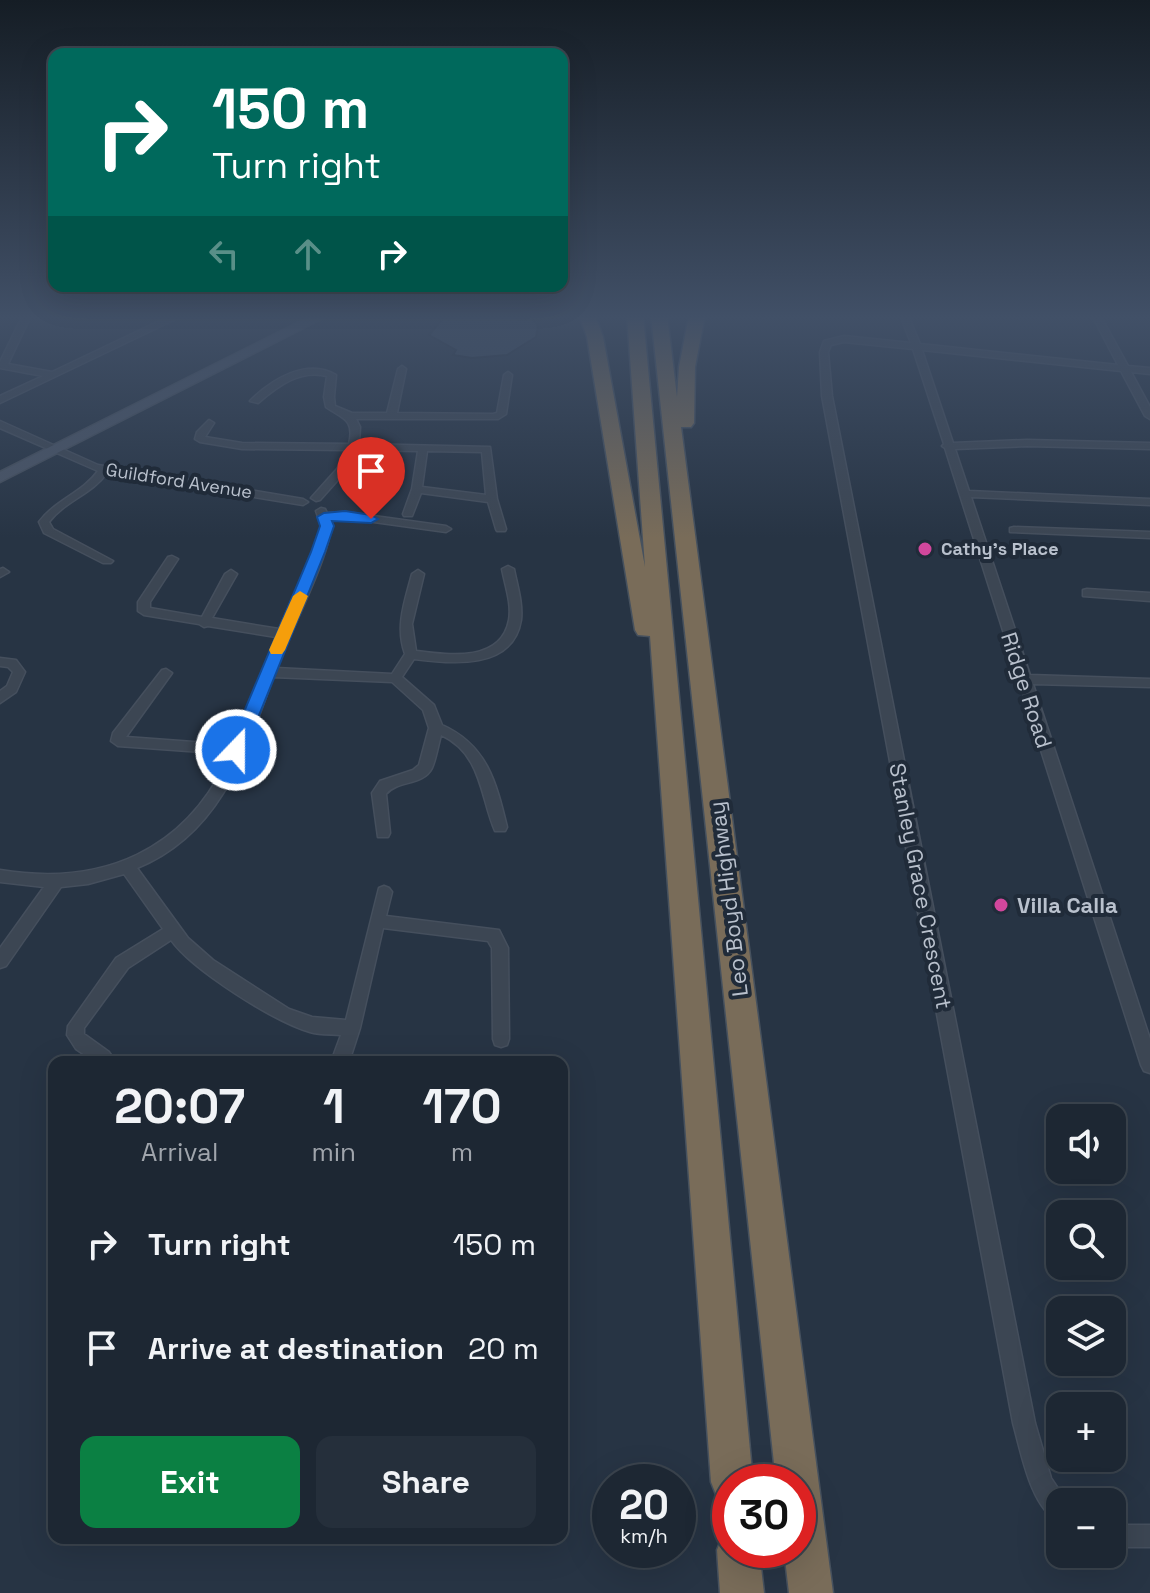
<!DOCTYPE html>
<html lang="en">
<head>
<meta charset="utf-8">
<style>
  :root { --surface:#1d2733; --page:#252f3b; --text:#f1f3f6; --muted:#a0a5ac; --line:#3b444e; --accent:#0b8043 }
  body { margin:0; font-family:"Space Grotesk",sans-serif; background:var(--page); color:var(--text); height:100vh; display:flex; flex-direction:column; font-size:30px; white-space:nowrap }
  * { box-sizing:border-box; margin:0 }
  p { font-size:26px; color:var(--muted) }
  .icon { flex:none; width:44px; height:44px; fill:none; stroke:currentColor; stroke-width:2; stroke-linecap:round; stroke-linejoin:round }
  .map { position:relative; flex:1; overflow:hidden }
  .panel { position:absolute; left:48px; top:1056px; width:520px; height:488px; display:flex; flex-direction:column; background:var(--surface); border-radius:16px; box-shadow:0 8px 32px #0002,0 0 0 2px var(--line) }
  .panel>* { flex:none }
  .top-card { position:absolute; left:48px; top:48px; width:520px; height:244px; border-radius:16px; box-shadow:0 8px 32px #0002,0 0 0 2px var(--line); background:#00695c; color:#fff; overflow:hidden }
  .controls { position:absolute; left:1046px; top:1104px; display:grid; gap:16px }
  .controls a { display:grid; place-items:center; width:80px; height:80px; border-radius:16px; background:var(--surface); box-shadow:0 8px 32px #0002,0 0 0 2px var(--line); font-size:40px }
  .speed { position:absolute; left:592px; top:1464px; display:flex; gap:16px; font-size:40px; font-weight:700; text-align:center }
  .speed>* { display:grid; place-content:center; width:104px; height:104px; border-radius:50%; background:var(--surface); box-shadow:0 8px 32px #0002,0 0 0 2px var(--line); line-height:1 }
  .speed small { font-size:20px; font-weight:400 }
  .speed .limit { border:12px solid #d22; background:#fff; color:#111 }
  .pin { position:absolute; display:grid; place-items:center; width:68px; height:68px; color:#fff; margin:-82px -34px; border-radius:50% 50% 50% 0; rotate:-45deg; box-shadow:0 0 8px #0007 }
  .pin .icon { rotate:45deg }
  .me { position:absolute; width:88px; margin:-44px; rotate:22deg; stroke-linejoin:round; filter:drop-shadow(0 0 6px #0008) }
  .turn { display:flex; align-items:center; gap:28px; height:168px; padding:0 32px; font-size:36px }
  .turn .icon { width:104px; height:104px; stroke-width:2.5 }
  .turn b { display:block; font-size:56px; line-height:68px }
  .lanes { display:flex; align-items:center; height:76px; padding:0 32px; background:#0003; justify-content:center; gap:40px; direction:ltr }
  .lanes .off { opacity:.35 }
  .eta { display:flex; justify-content:space-evenly; align-items:center; height:136px; text-align:center }
  .eta b { font-size:48px; font-weight:600; line-height:56px }
  .button { display:flex; gap:16px; margin-top:auto; padding:16px 32px }
  .button a { flex:1; height:92px; border-radius:16px; background:var(--accent); color:#fff; font-size:32px; font-weight:600; line-height:92px; text-align:center }
  .button a+a { background:var(--page); color:var(--text) }
  ul { padding:0; list-style:none }
  li { display:flex; align-items:center; gap:24px; height:104px; padding:0 32px }
  li div { flex:1 }
  li b { display:block; font-size:30px }
  li em { font-style:normal }
  .map>svg:first-child { display:block }
  .building { fill:#39485a; stroke:#222d3b; stroke-width:2 }
  .lines { fill:none; stroke-linecap:round; stroke-linejoin:round }
  .street-casing { stroke:#454f5d; stroke-width:3 }
  .secondary-casing { stroke:#454f5d; stroke-width:3 }
  .highway-casing { stroke:#46515e; stroke-width:3 }
  .street { fill:#3c4653; fill-rule:evenodd }
  .secondary { fill:#4a5566; fill-rule:evenodd }
  .highway { fill:#796c59; fill-rule:evenodd }
  .route { fill:#1a73e8; stroke:#114b97; stroke-width:2 }
  .slow { fill:#f59e0b }
  .hotel-dot { fill:#d1479c; stroke:#202b39; stroke-width:3 }
  .labels { text-anchor:middle; stroke-width:8; stroke-linejoin:round; paint-order:stroke }
  .far-street-label { font-size:18px; fill:#b9c1cd; stroke:#202b39 }
  .far-poi-label { font-size:18px; font-weight:bold; fill:#b9c1cd; stroke:#202b39; text-anchor:start }
  .street-label { font-size:22px; fill:#b9c1cd; stroke:#202b39 }
  .poi-label { font-size:22px; font-weight:bold; fill:#b9c1cd; stroke:#202b39; text-anchor:start }
</style>
</head>
<body>
<div class="map">
<svg width="1150" height="1593" viewBox="0 0 1150 1593">
  <rect width="100%" height="100%" fill="#273444"/>
  <path class="building" d="M446 315H511L520 320 532 318 538 326 536 337 507 355 472 358 453 355 456 350 429 335Z"/>
  <g class="lines">
    <defs>
      <path id="street" d="M23 315H31L8 364 52 372 172 315H184L0 403V396L43 376 0 368V362Z
        M900 315H908L920 344 1118 365 1092 315H1100L1128 366 1150 368V374L1131 372 1150 407V419L1145 416 1121 371 922 350 953 443 1027 440 1150 443V449L1027 446 955 449 969 491 1150 499V505L971 497 1030 675 1150 679V687L1033 684 1150 1039V1073L1144 1071 1141 1065 945 448 942 446 944 444 913 349 844 342 831 345 828 352 832 396 1035 1423 1051 1478 1067 1502H1060V1522C1031 1510 1021 1451 1013 1423L822 396 820 352 824 341 844 336 911 343Z
        M402 366 406 369 397 413 493 414 497 413 504 375 508 372 512 375 506 414 498 419H356L360 427 359 444 490 447 497 499 506 529 505 531H497L496 529 488 502 421 493 412 516H404L403 514 412 489 418 451 358 450 344 473 320 500 316 501 311 498 337 469 348 450 242 449 200 442 195 439 197 432 209 420 214 423 205 437 242 443 349 444C355 419 343 419 326 407L324 397 327 376C300 369 278 386 258 403L250 401C272 379 307 358 336 375L334 397 335 406 352 413H387L398 369ZM427 451 482 452 486 495 422 487Z
        M0 421 98 465 303 499 308 502 303 505 107 473C92 494 65 501 49 522L53 529 113 561 111 563H103L44 533 39 522C55 500 82 493 98 471L0 428Z
        M321 508 325 509 327 513 345 512 446 526 451 529 446 532 345 518 330 520C337 542 287 639 276 668L392 674 405 654C395 626 405 601 412 574L418 570 424 574 412 624 416 651C448 655 501 663 509 620 512 604 505 585 502 569L508 566 514 569C517 585 523 603 521 620 513 670 452 664 414 659L402 677 434 705 442 725C487 745 496 782 507 827L505 831H495C480 796 482 754 441 735 438 746 436 759 432 768 423 786 397 780 386 794L390 833 388 837H378L372 793 380 781 413 770 419 765 429 728 423 710 392 682 273 677C245 755 220 834 137 868L188 938 213 960 289 1009 312 1017 346 1020 379 888 384 886 389 888 392 892 386 916 499 930 508 948 509 1039 507 1045 501 1047 495 1045 493 1039 492 948 488 941 383 928 360 1028 349 1062H331L341 1035C331 1034 320 1035 310 1032 275 1022 192 970 171 940L128 968 84 1028V1034L109 1052 116 1062H95L76 1049 67 1035 68 1026 116 958 163 929 124 874 88 884 61 887 6 966 0 968V948L44 887 0 882V870C102 887 187 851 230 754L118 746 111 741 113 733 162 670 166 669 172 673 126 737 234 745 276 637 208 626 204 627 199 624 144 615 138 611V602L168 557 172 556 178 559 150 602V608L202 617 225 574 231 570 237 574 212 618 279 629 319 539 321 525 316 511Z
        M1014 527 1150 532V538L1010 532V528Z
        M3 568 9 572 0 577V569Z
        M1087 589 1150 593V601L1083 596V590Z
        M0 658 16 660 25 672 16 692 0 703V691L7 686 13 672 8 667 0 666Z
        M1112 1525H1150V1547H1112Z"/>
      <path id="secondary" d="M313 315H329L0 482V472Z"/>
      <path id="highway" d="M579 315H595L603 337 645 567 627 315H643L753 1482H730V1502L717 1497 711 1482 650 636 638 635 635 630 587 337Z
        M651 315H667L677 397 679 367 689 315H705L695 367 694 423 691 427H681L833 1593H789L784 1550H798V1482H776Z
        M730 1532V1550H759L764 1593H720L717 1550 723 1535Z"/>
    </defs>
    <use href="#street" class="street-casing"/>
    <use href="#secondary" class="secondary-casing"/>
    <use href="#highway" class="highway-casing"/>
    <use href="#street" class="street"/>
    <use href="#secondary" class="secondary"/>
    <use href="#highway" class="highway"/>
  </g>
  <linearGradient id="sky" x2="0" y2="1"><stop stop-color="#151d25"/><stop offset="0.59" stop-color="#415067"/><stop offset="1" stop-color="#415067" stop-opacity="0"/></linearGradient>
  <rect width="1150" height="538" fill="url(#sky)"/>
  <path class="route" d="M345 511 371 515 378 519 371 523 332 521 334 526 325 552 245 750 236 757 230 755 228 750 311 552 320 526 317 517 324 513Z"/>
  <path class="slow" d="M300 591 308 596 285 650 282 654H271L269 650 293 596Z"/>
  <g class="hotel-dot">
    <circle cx="925" cy="549" r="8"/>
    <circle cx="1001" cy="905" r="8"/>
  </g>
  <g class="labels">
    <g class="far-street-label">
      <text transform="translate(179 481) rotate(9)" y="6">Guildford Avenue</text>
    </g>
    <g class="far-poi-label">
      <text x="941" y="555">Cathy's Place</text>
    </g>
    <g class="street-label">
      <text transform="translate(1027 690) rotate(72)" y="8">Ridge Road</text>
      <text transform="translate(921 886) rotate(79)" y="8">Stanley Grace Crescent</text>
      <text transform="translate(728 899) rotate(-97)" y="8">Leo Boyd Highway</text>
    </g>
    <g class="poi-label">
      <text x="1017" y="913">Villa Calla</text>
    </g>
  </g>
</svg>
<div class="controls">
<a><svg class="icon" aria-label="sound" viewBox="0 0 24 24"><path d="M4 9h4l5-4v14l-5-4H4zM17 9q2 3 0 6"/></svg></a>
<a><svg class="icon" aria-label="search" viewBox="0 0 24 24"><circle cx="10" cy="10" r="6"/><path d="M15 15l6 6"/></svg></a>
<a><svg class="icon" aria-label="layers" viewBox="0 0 24 24"><path d="M12 4l9 5-9 5-9-5zM3 14l9 5 9-5"/></svg></a>
<a>+</a>
<a>−</a>
</div>
<div class="speed"><div>20<small>km/h</small></div><div class="limit">30</div></div>
<div class="pin" style="left:371px;top:519px;background:#d93025"><svg class="icon" aria-label="arrive" viewBox="0 0 24 24"><path d="M6 21V4h12l-3 4 3 4H6"/></svg></div>
<svg class="me" style="left:236px;top:750px" viewBox="-20 -20 40 40"><circle r="17" fill="#1a73e8" stroke="#fff" stroke-width="3"/><path d="M0-11L8 9 0 5-8 9z" fill="#fff"/></svg>
<div class="top-card">
<div class="turn"><svg class="icon" aria-label="right" viewBox="0 0 24 24"><path d="M7 20v-9h11M14 6l5 5-5 5"/></svg><div><b>150 m</b>Turn right</div></div>
<div class="lanes"><svg class="icon off" aria-label="left" viewBox="0 0 24 24"><path d="M17 20v-9H6M10 6l-5 5 5 5"/></svg><svg class="icon off" aria-label="ahead" viewBox="0 0 24 24"><path d="M12 20V5M6 11l6-6 6 6"/></svg><svg class="icon" aria-label="right" viewBox="0 0 24 24"><path d="M7 20v-9h11M14 6l5 5-5 5"/></svg></div>
</div>
<section class="panel">
<div class="eta">
<div><b>20:07</b><p>Arrival</p></div>
<div><b>1</b><p>min</p></div>
<div><b>170</b><p>m</p></div>
</div>
<ul>
<li><svg class="icon" aria-label="right" viewBox="0 0 24 24"><path d="M7 20v-9h11M14 6l5 5-5 5"/></svg><div><b>Turn right</b></div><em>150 m</em></li>
<li><svg class="icon" aria-label="arrive" viewBox="0 0 24 24"><path d="M6 21V4h12l-3 4 3 4H6"/></svg><div><b>Arrive at destination</b></div><em>20 m</em></li>
</ul>
<div class="button"><a>Exit</a><a>Share</a></div>
</section>
</div>
</body>
</html>
